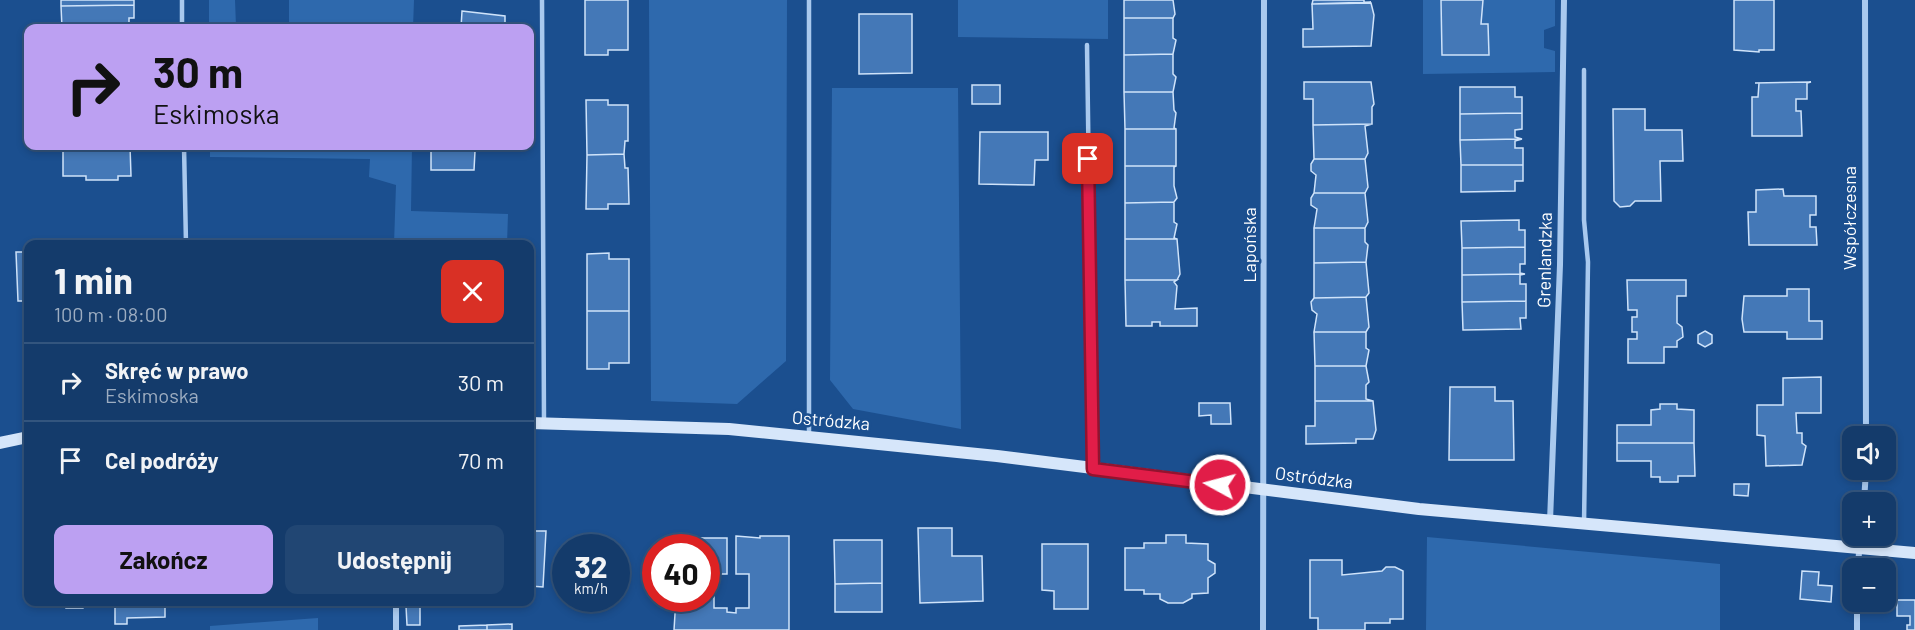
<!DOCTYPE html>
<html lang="pl">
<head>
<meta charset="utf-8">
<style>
  :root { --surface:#143b6b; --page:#214673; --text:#f1f3f6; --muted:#9dadc1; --line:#33557e; --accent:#bca0f2 }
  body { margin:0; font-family:Barlow,sans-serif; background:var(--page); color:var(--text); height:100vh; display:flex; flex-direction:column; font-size:22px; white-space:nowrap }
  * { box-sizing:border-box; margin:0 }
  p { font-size:20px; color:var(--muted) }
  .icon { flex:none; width:33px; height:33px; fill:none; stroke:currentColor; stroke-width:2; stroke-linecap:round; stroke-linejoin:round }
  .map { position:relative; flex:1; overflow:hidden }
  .sheet { position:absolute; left:24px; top:240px; width:510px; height:366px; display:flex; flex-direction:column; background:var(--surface); border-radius:12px; box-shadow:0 3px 9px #0003,0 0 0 2px var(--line) }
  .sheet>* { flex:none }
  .top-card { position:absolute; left:24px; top:24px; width:510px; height:126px; border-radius:12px; box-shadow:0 3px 9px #0003,0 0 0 2px var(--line); background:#bca0f2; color:#111; overflow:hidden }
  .fabs { position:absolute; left:1842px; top:426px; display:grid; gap:12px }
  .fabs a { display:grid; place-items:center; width:54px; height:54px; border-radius:12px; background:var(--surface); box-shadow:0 3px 9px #0003,0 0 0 2px var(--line); font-size:30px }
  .speed { position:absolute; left:552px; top:534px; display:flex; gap:12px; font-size:30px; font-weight:700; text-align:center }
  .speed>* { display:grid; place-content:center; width:78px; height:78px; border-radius:50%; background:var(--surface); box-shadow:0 3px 9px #0003,0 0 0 2px var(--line); line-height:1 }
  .speed small { font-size:15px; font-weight:400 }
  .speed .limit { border:9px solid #d22; background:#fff; color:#111 }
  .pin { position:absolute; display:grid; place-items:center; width:51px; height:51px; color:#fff; margin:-26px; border-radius:12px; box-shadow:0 3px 9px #0006 }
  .me { position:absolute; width:66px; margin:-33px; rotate:277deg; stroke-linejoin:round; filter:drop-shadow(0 0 4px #0008) }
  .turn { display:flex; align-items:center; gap:21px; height:126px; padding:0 30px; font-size:27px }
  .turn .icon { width:78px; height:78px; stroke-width:2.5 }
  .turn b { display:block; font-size:42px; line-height:51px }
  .round { display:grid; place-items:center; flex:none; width:63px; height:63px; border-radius:12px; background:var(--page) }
  .summary { display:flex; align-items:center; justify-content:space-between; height:102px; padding:0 30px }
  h1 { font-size:36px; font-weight:700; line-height:45px }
  .button { display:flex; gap:12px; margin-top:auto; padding:12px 30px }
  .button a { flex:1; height:69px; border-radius:12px; background:var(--accent); color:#111; font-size:24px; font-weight:700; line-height:69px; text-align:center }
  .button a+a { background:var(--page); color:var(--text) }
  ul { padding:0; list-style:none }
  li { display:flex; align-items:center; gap:18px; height:78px; padding:0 30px; border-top:2px solid var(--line) }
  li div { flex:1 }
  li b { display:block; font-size:22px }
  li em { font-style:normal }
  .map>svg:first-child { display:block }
  .green { fill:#2e69ad }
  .building { fill:#4478b7; stroke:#cfe3fa; stroke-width:1.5 }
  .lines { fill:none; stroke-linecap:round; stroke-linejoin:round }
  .path { stroke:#a9c9ee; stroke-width:4; stroke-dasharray:3 4.5; stroke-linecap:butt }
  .lane { stroke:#a9c9ee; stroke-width:4.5 }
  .street { stroke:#a9c9ee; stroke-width:6 }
  .secondary { stroke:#d6e6fa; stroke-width:12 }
  .route-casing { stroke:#92132f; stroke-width:15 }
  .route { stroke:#e11d48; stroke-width:10 }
  .labels { text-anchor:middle; stroke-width:5; stroke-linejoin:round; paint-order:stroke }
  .street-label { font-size:18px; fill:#fff; stroke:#1b4f8f }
</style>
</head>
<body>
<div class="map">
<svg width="1915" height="630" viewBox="0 0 1915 630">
  <rect width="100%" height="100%" fill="#1b4f8f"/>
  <path class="green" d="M209 0H235L236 26 289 22V0H414L413 28H209Z
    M649 0H787L786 361 737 404 651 401Z
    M958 0H1108V39L958 37Z
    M1423 0H1555V26L1544 30V48L1555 51V72L1423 74Z
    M832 88H958L961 429 853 409 830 380Z
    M210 146H412L411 211 508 214 507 244H394L396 185 369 177 370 159 210 157Z
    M1427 537 1720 564V630H1426Z
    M318 618V630H210V626Z"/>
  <path class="building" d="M61 0H134V5L61 6Z
    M585 0H628V50H608V55H585Z
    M1124 0H1173L1175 14 1173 18H1124Z
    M1313 0H1364V3L1371 2 1312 4Z
    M1441 0H1483L1481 24H1488L1489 55H1442Z
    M1734 0H1774V50H1759V52L1734 50Z
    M1371 3 1374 15 1371 46 1303 47V29H1313L1312 4Z
    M134 5V18H129V28H62L61 6Z
    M462 11 505 16V28H461Z
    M859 14H912V73L859 74Z
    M1124 18H1173V38L1176 40 1173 54 1124 55Z
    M1173 54V74L1176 77 1173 92H1124V55Z
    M1304 82H1371L1374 104 1372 107V124L1313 125V99H1304Z
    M1811 82 1807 83V99H1796V111H1801L1802 136H1752V97H1758L1759 83H1755Z
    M972 85H1000V104H972Z
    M1460 87H1515V97H1522V113L1460 114Z
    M1124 92H1173L1174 110 1176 113 1174 128 1176 129H1125Z
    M586 100H608V105H628V141H625L624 154 587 155Z
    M1613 109H1645V130H1682L1683 161H1660L1661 201H1635L1630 206 1620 207 1614 201Z
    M1522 113V129L1515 130V137L1522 139 1460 140V114Z
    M1372 124 1365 126 1368 153 1365 159H1314L1313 125Z
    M1125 129H1176V166H1125Z
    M980 132H1048V160H1035L1034 185 979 184Z
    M1522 139 1515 141V148H1523V165H1461L1460 140Z
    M63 146H130L131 176H118V180H86V176H63Z
    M431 146H467V151H475L474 170H431Z
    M624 154 625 168H628L629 204H608V209H586L587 155Z
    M1314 159H1365L1368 187 1365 193H1314L1316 175 1311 171V164Z
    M1461 165H1523V181H1515V191L1461 192Z
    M1125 166H1176L1174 167V186L1177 198 1174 202 1125 203Z
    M1783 189 1784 196H1816V215H1810V227H1816L1817 245H1749L1748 212H1756V190Z
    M1314 193H1365L1368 222 1365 228H1314L1317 209 1311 205V198Z
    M1174 202V222L1177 224 1174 238 1177 239H1125V203Z
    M1519 220V230H1525V247L1462 248 1461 221Z
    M1314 228H1365V242L1368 245 1366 262 1314 263Z
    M1125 239H1177L1180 274 1177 280H1125Z
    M326 241 354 242V244H326Z
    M106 243H134L135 244H106Z
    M1525 247V264H1520V273L1525 274 1462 275V248Z
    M16 252H28V316L24 317V301H18Z
    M609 253V259H629V311H587V254Z
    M1366 262 1369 293 1366 297 1314 298V263Z
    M1462 275 1525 274 1520 275V284H1526V301L1462 302Z
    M1125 280H1177L1174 282 1177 286 1175 309 1197 308V326H1160V322H1152V326H1126Z
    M1627 280H1686V296H1677V323L1682 327 1683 337 1677 341V347H1664V363H1628V339H1637V332H1632V317H1637V310H1628Z
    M1787 289H1809V321H1822V339H1787V332H1744L1742 319 1744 296H1787Z
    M1366 297 1369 327 1366 332H1314L1317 314 1312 310 1311 302 1314 298Z
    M1526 301V318H1520L1521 329 1463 330 1462 302Z
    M587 311H629V363H609V369H587Z
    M1705 331 1712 335V343L1705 347 1698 343V335Z
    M1314 332H1366V348L1369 350 1366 366H1315Z
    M1315 366H1366L1369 382 1366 385V399L1373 401H1315Z
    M1821 377V413H1796L1797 433H1802V443L1806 446 1802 465 1766 466 1765 436 1757 435V405H1783V378Z
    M1450 387H1495V401H1513L1514 460H1449Z
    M1315 401H1373L1376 430 1373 439H1356V443L1306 444V426H1315Z
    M1199 403H1230L1231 424H1211V415L1199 416Z
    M1660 404H1677V409L1694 410V443H1617V425H1651V410L1660 409Z
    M1617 443H1694L1695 476H1678V482H1660V477H1651V461H1617Z
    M1734 484H1749L1748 496 1734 495Z
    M918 528H952V556H982L983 601 920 603Z
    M530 531H546L543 587 530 586Z
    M1166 535H1186V543L1208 544V560L1215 564V573L1208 578V593L1192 594V598L1183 603H1168L1160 599V594H1144V590H1125V548H1144V543H1166Z
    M736 536 760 538V536H789V630H674L676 598H706V548H674V538H727V574H714V608H727V612L736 613V608H749V574H736Z
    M834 540H882V583L835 584Z
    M1042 544H1088V609H1054V591L1042 590Z
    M1310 560H1342V575L1382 571 1386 567H1395L1403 571V619H1390V623H1365V630H1318V618H1310Z
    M1802 571 1819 572 1818 585 1832 586 1831 602 1800 599Z
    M882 583V612H835V584Z
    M1897 600H1915V630H1907V625H1910V616H1897Z
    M48 602H95V603H84L83 608H66V603Z
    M115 602H165V617L127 618V624H115Z
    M406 606H420V625H407Z
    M512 624V630H487V625Z
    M487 625V630H459V626Z"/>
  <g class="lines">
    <path class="path" d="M1886 520 1897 528"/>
    <path class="lane" d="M182 0V28
      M542 0 544 423
      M1087 45 1093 465
      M1584 70V220L1588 262 1584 524
      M184 146 186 244
      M809 437V0"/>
    <path class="street" d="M1865 0 1866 436
      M1864 502 1866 470
      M1550 521 1560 265 1564 0
      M1858 568 1860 536
      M396 630V602
      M1263 630 1264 0
      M1857 630V602"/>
    <path class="secondary" d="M530 423 729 429 997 456 1419 509 1915 553
      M0 443 28 437"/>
  </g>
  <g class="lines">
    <defs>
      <path id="route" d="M1088 159 1093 469 1220 485"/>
    </defs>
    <use href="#route" class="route-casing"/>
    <use href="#route" class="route"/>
  </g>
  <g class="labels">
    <g class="street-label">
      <text transform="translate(1850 218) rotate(-90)" y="6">Współczesna</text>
      <text transform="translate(1250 245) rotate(-90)" y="6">Lapońska</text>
      <text transform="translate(1545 260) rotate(-89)" y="6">Grenlandzka</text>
      <text transform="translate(831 421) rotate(5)" y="6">Ostródzka</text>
      <text transform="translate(1314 478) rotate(7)" y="6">Ostródzka</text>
    </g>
  </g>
</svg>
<div class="fabs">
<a><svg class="icon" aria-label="sound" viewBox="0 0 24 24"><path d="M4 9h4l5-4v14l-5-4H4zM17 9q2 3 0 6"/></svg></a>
<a>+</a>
<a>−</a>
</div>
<div class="speed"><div>32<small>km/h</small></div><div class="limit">40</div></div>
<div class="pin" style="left:1088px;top:159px;background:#d93025"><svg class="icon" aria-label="arrive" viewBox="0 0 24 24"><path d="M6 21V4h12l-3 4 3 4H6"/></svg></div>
<svg class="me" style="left:1220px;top:485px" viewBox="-20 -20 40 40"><circle r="17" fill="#e11d48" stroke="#fff" stroke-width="3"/><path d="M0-11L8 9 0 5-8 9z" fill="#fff"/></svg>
<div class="top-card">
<div class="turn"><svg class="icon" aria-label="right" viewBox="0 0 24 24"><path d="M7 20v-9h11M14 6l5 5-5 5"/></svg><div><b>30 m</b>Eskimoska</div></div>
</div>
<section class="sheet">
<div class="summary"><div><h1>1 min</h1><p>100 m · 08:00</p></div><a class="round" style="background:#d93025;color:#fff"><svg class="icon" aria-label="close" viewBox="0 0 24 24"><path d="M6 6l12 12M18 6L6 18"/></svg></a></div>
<ul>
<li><svg class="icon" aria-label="right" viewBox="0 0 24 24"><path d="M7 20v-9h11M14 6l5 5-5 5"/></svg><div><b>Skręć w prawo</b><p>Eskimoska</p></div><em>30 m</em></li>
<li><svg class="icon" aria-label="arrive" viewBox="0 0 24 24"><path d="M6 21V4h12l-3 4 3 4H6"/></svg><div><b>Cel podróży</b></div><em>70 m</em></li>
</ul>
<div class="button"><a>Zakończ</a><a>Udostępnij</a></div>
</section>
</div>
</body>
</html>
